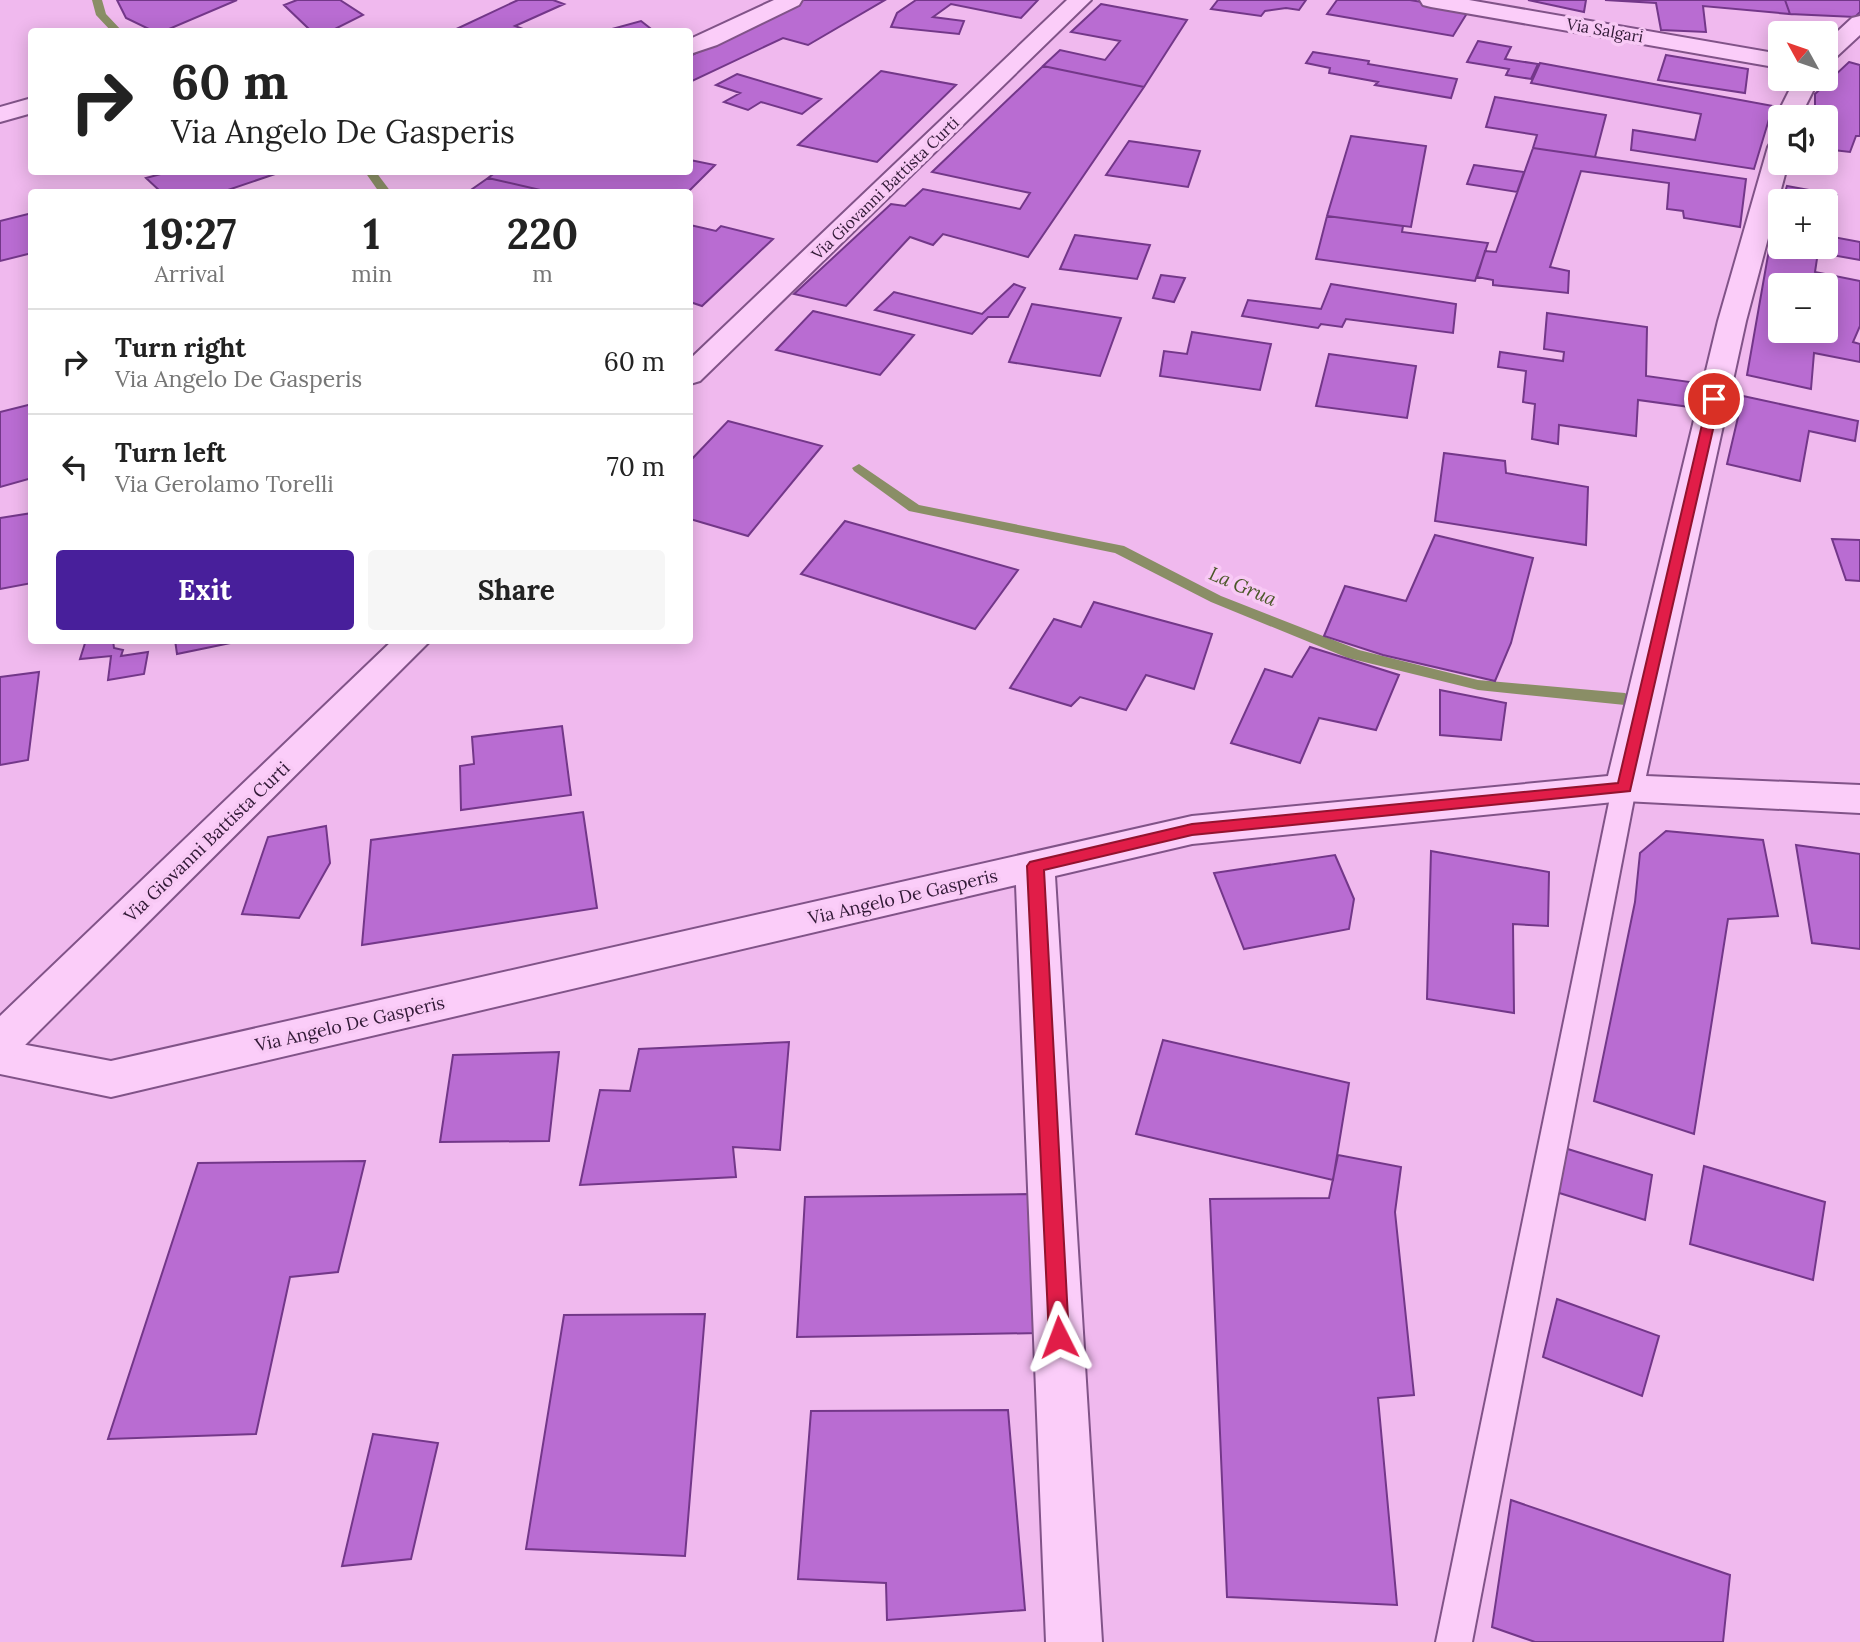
<!DOCTYPE html>
<html lang="en">
<head>
<meta charset="utf-8">
<style>
  :root { --surface:#fff; --page:#f6f6f6; --text:#222; --muted:#767676; --line:#e0e0e0; --accent:#481f9b }
  body { margin:0; font-family:Lora,serif; background:var(--page); color:var(--text); height:100vh; display:flex; flex-direction:column; font-size:26px; white-space:nowrap }
  * { box-sizing:border-box; margin:0 }
  p { font-size:23px; color:var(--muted) }
  .icon { flex:none; width:38px; height:38px; fill:none; stroke:currentColor; stroke-width:2; stroke-linecap:round; stroke-linejoin:round }
  .map { position:relative; flex:1; overflow:hidden }
  .side { position:absolute; left:28px; top:189px; width:665px; height:455px; display:flex; flex-direction:column; background:var(--surface); border-radius:7px; box-shadow:0 4px 18px #0003 }
  .side>* { flex:none }
  .top-card { position:absolute; left:28px; top:28px; width:665px; height:147px; border-radius:7px; box-shadow:0 4px 18px #0003; background:#fff; color:var(--text); overflow:hidden }
  .needle { width:46px; rotate:310deg }
  .controls { position:absolute; left:1768px; top:21px; display:grid; gap:14px }
  .controls a { display:grid; place-items:center; width:70px; height:70px; border-radius:7px; background:var(--surface); box-shadow:0 4px 18px #0003; font-size:35px }
  .pin { position:absolute; display:grid; place-items:center; width:60px; height:60px; color:#fff; margin:-30px; border:4px solid #fff; border-radius:50%; box-shadow:0 2px 7px #0007 }
  .me { position:absolute; width:77px; margin:-38px; rotate:357deg; stroke-linejoin:round; filter:drop-shadow(0 0 5px #0008) }
  .turn { display:flex; align-items:center; gap:24px; height:147px; padding:0 28px; font-size:32px }
  .turn .icon { width:91px; height:91px; stroke-width:2.5 }
  .turn b { display:block; font-size:49px; line-height:60px }
  .eta { display:flex; justify-content:space-evenly; align-items:center; height:119px; text-align:center }
  .eta b { font-size:42px; font-weight:700; line-height:49px }
  .cta { display:flex; gap:14px; margin-top:auto; padding:14px 28px }
  .cta a { flex:1; height:80px; border-radius:7px; background:var(--accent); color:#fff; font-size:28px; font-weight:700; line-height:80px; text-align:center }
  .cta a+a { background:var(--page); color:var(--text) }
  ul { padding:0; list-style:none }
  li { display:flex; align-items:center; gap:21px; height:105px; padding:0 28px; border-top:2px solid var(--line) }
  li div { flex:1 }
  li b { display:block; font-size:26px }
  li em { font-style:normal }
  .map>svg:first-child { display:block }
  .lines { fill:none; stroke-linecap:round; stroke-linejoin:round }
  .stream { fill:#8a8e66; fill-rule:evenodd }
  .building { fill:#b96cd2; stroke:#733789; stroke-width:2; fill-rule:evenodd }
  .service-casing { stroke:#815388; stroke-width:4 }
  .minor-casing { stroke:#815388; stroke-width:4 }
  .tertiary-casing { stroke:#815388; stroke-width:4 }
  .service { fill:#fbcdf9; fill-rule:evenodd }
  .minor { fill:#fbcdf9; fill-rule:evenodd }
  .tertiary { fill:#fbcdf9; fill-rule:evenodd }
  .route { fill:#e11d48; stroke:#92132f; stroke-width:2 }
  .labels { text-anchor:middle; stroke-width:7; stroke-linejoin:round; paint-order:stroke }
  .far-street-label { font-size:16px; fill:#311936; stroke:#f8c9f5 }
  .street-label { font-size:18px; fill:#311936; stroke:#f8c9f5 }
  .water-label { font-size:19px; font-style:italic; fill:#4a5727; stroke:#f8c9f5 }
</style>
</head>
<body>
<div class="map">
<svg width="1860" height="1642" viewBox="0 0 1860 1642">
  <rect width="100%" height="100%" fill="#f0b9ee"/>
  <g class="lines">
    <path class="stream" d="M92 0H102L106 14 123 32H112L96 15Z
      M365 172H376L391 192H379Z
      M859 464 919 505 1124 546 1221 596 1359 650 1478 680 1625 693 1633 699 1625 705 1478 690 1348 658 1211 602 1115 553 909 511 854 471 852 468Z"/>
  </g>
  <path class="building" d="M117 0H237L162 32H155L126 18Z
    M297 0H340L363 15 329 32 309 29 284 5Z
    M518 0H553L564 4 515 26 531 32H450Z
    M801 0H885L808 45 783 38 690 82V56Z
    M916 0H1038L1021 18 951 4 933 17 964 21 959 34 891 27 897 13Z
    M1218 0H1306L1299 10 1286 8 1265 11 1261 16 1211 9Z
    M1337 0H1410L1469 10 1453 36 1327 14Z
    M1528 0H1586L1584 12Z
    M1605 0H1785L1790 14 1703 6 1706 32 1661 30 1656 3Z
    M1785 0H1860V12L1855 17 1790 14Z
    M1101 4 1187 20 1144 87 1043 66 1060 50 1105 60 1120 41 1071 32Z
    M641 21 655 32H601Z
    M1478 41 1511 47 1505 59 1538 64 1531 79 1506 75 1509 69 1467 62Z
    M1313 52 1369 61 1368 64 1457 79 1451 98 1375 85 1378 82 1329 73 1330 68 1306 63Z
    M1666 55 1748 69 1745 93 1658 80Z
    M1849 62 1860 65V136H1856L1850 152 1825 149V117H1815V94Z
    M1540 63 1773 106 1754 169 1631 150 1633 130 1695 140 1701 114 1531 83Z
    M1043 66 1144 87 1028 257 943 234 933 245 910 237 846 306 794 294 891 204 905 206 923 189 1020 209 1030 193 932 172Z
    M881 71 956 85 877 162 798 145Z
    M737 74 821 99 802 114 761 102 748 110 724 102 740 93 716 85Z
    M1495 97 1606 115 1595 157 1533 148 1537 135 1486 127Z
    M1351 136 1426 146 1411 227 1327 216Z
    M1129 141 1200 151 1188 187 1106 175Z
    M1533 148 1746 179 1740 227 1684 218 1683 211 1667 209 1669 183 1581 171 1550 267 1569 271 1568 293 1493 285V280L1477 277 1485 251 1496 252Z
    M690 160 715 165 688 192H549L488 178 496 172H690Z
    M1474 165 1524 172 1517 192 1467 184Z
    M168 172H277L278 173 222 192H161L146 178Z
    M488 178 549 192H468Z
    M1787 186 1837 195 1833 237 1860 242V260L1787 247H1825V201H1782Z
    M1780 211V246L1770 244Z
    M32 213V253L0 261V221Z
    M1327 216 1403 226 1402 232 1488 243 1475 281 1316 259Z
    M690 225 716 231 721 226 773 239 702 306 690 302Z
    M1075 235 1150 245 1137 279 1060 269Z
    M1770 244 1818 252 1815 272 1860 281V326L1853 342 1860 344V362L1814 353 1811 389 1747 375ZM1780 285H1825V331H1780Z
    M1161 275 1185 278 1174 302 1153 298Z
    M1014 284 1025 288 1008 317H988L972 334 875 310 894 292 982 314Z
    M1331 284 1456 304 1453 333 1346 319 1342 327 1321 324 1318 328 1242 316 1248 300 1321 309Z
    M1032 304 1121 318 1100 376 1009 362Z
    M813 311 914 335 880 375 776 350Z
    M1547 313 1647 327 1646 376 1690 382V407L1638 400 1636 436 1559 425 1558 444 1532 439 1535 404 1523 402 1526 371 1498 367 1500 352 1563 361 1564 352 1544 349Z
    M1192 332 1271 344 1260 390 1160 376 1164 351 1187 354Z
    M1329 354 1416 366 1407 418 1316 406Z
    M1743 396 1858 421 1855 441 1809 431 1800 481 1727 464Z
    M32 404V478L0 487V412Z
    M728 421 822 446 748 536 690 519V461Z
    M1444 453 1505 461 1506 473 1588 487 1586 545 1435 521Z
    M32 513V583L0 589V518Z
    M845 521 1018 570 975 629 801 574Z
    M1435 535 1533 558 1511 643 1495 681 1383 655 1324 636 1345 586 1406 601Z
    M1832 539 1860 540V581L1846 580Z
    M1094 602 1212 634 1194 689 1146 675 1126 710 1080 697 1071 706 1010 688 1054 619 1081 627Z
    M86 640H113L114 648 123 650 121 656 148 652 144 674 108 680 111 656 80 659Z
    M175 640H245L177 654Z
    M1310 647 1399 675 1376 730 1319 718 1300 763 1231 743 1265 669 1292 677Z
    M39 672 28 760 0 765V677Z
    M1440 690 1506 703 1501 740 1440 735Z
    M562 726 571 795 461 810 460 766 474 764 472 737Z
    M583 812 597 908 362 945 371 840Z
    M326 826 330 863 299 918 242 914 268 837Z
    M1666 831 1763 840 1778 916 1728 919 1694 1134 1594 1101 1635 902 1640 853Z
    M1796 845 1860 854V949L1812 943Z
    M1431 851 1549 872 1548 926 1513 924 1514 1013 1427 999Z
    M1335 855 1354 899 1349 929 1244 949 1214 873Z
    M1163 1040 1349 1083 1333 1180 1136 1134Z
    M789 1042 780 1150 733 1147 736 1177 580 1185 600 1090 630 1091 639 1049Z
    M559 1052 549 1141 440 1142 453 1055Z
    M1558 1146 1652 1175 1645 1220 1553 1191Z
    M1338 1155 1401 1167 1395 1212 1414 1395 1378 1398 1397 1605 1227 1597 1210 1199 1329 1198Z
    M365 1161 338 1272 290 1277 256 1434 108 1439 198 1163Z
    M1704 1166 1825 1202 1813 1280 1690 1244Z
    M1028 1194 1040 1333 797 1337 805 1197Z
    M1557 1299 1659 1336 1642 1396 1543 1357Z
    M705 1314 685 1556 526 1549 564 1315Z
    M1008 1410 1025 1610 887 1620 886 1583 798 1579 811 1411Z
    M373 1434 438 1443 411 1559 342 1566Z
    M1511 1500 1730 1575 1723 1642H1535L1492 1627Z"/>
  <g class="lines">
    <defs>
      <path id="service" d="M1624 779 1633 782 1636 788 1472 1642H1436L1612 788 1615 782Z"/>
      <path id="minor" d="M774 0H802L799 5 717 45 690 54V39Z
        M1420 0H1469L1780 54V68L1431 7 1423 5Z
        M1860 16V35L1833 60 1825 62V43L1852 18Z
        M1795 79H1819L1800 117H1780L1779 122 1776 117Z
        M32 98V113L0 122V107Z
        M1780 140V163H1788L1746 321 1646 776 1860 785V813L1624 801 1192 844 1055 876 1102 1642H1046L1016 885 111 1097 0 1074V1040L111 1061 1192 816 1608 776 1718 321 1768 147 1771 142Z"/>
      <path id="tertiary" d="M1067 0H1091L700 381 690 384V359Z
        M393 640H431L15 1055 0 1060V1016Z"/>
    </defs>
    <use href="#service" class="service-casing"/>
    <use href="#minor" class="minor-casing"/>
    <use href="#tertiary" class="tertiary-casing"/>
    <use href="#service" class="service"/>
    <use href="#minor" class="minor"/>
    <use href="#tertiary" class="tertiary"/>
  </g>
  <path class="route" d="M1714 395 1720 399 1630 791 1192 835 1044 870 1069 1337 1066 1344 1059 1346 1052 1344 1049 1337 1027 866 1030 862 1192 824 1618 783 1708 399Z"/>
  <g class="labels">
    <g class="far-street-label">
      <text transform="translate(1605 30) rotate(10)" y="6">Via Salgari</text>
      <text transform="translate(885 188) rotate(-44)" y="6">Via Giovanni Battista Curti</text>
    </g>
    <g class="street-label">
      <text transform="translate(207 842) rotate(-44)" y="6">Via Giovanni Battista Curti</text>
      <text transform="translate(903 897) rotate(-13)" y="6">Via Angelo De Gasperis</text>
      <text transform="translate(350 1024) rotate(-13)" y="6">Via Angelo De Gasperis</text>
    </g>
    <g class="water-label">
      <text transform="translate(1243 586) rotate(23)" y="7">La Grua</text>
    </g>
  </g>
</svg>
<div class="controls">
<a><svg class="needle" viewBox="-14 -14 28 28"><path d="M0-13l5 13h-10z" fill="#e53935"/><path d="M0 13l5-13h-10z" fill="#767676"/></svg></a>
<a><svg class="icon" aria-label="sound" viewBox="0 0 24 24"><path d="M4 9h4l5-4v14l-5-4H4zM17 9q2 3 0 6"/></svg></a>
<a>+</a>
<a>−</a>
</div>
<div class="pin" style="left:1714px;top:399px;background:#d93025"><svg class="icon" aria-label="arrive" viewBox="0 0 24 24"><path d="M6 21V4h12l-3 4 3 4H6"/></svg></div>
<svg class="me" style="left:1059px;top:1337px" viewBox="-20 -20 40 40"><path d="M0-17L14 15 0 8-14 15z" fill="#e11d48" stroke="#fff" stroke-width="4"/></svg>
<div class="top-card">
<div class="turn"><svg class="icon" aria-label="right" viewBox="0 0 24 24"><path d="M7 20v-9h11M14 6l5 5-5 5"/></svg><div><b>60 m</b>Via Angelo De Gasperis</div></div>
</div>
<section class="side">
<div class="eta">
<div><b>19:27</b><p>Arrival</p></div>
<div><b>1</b><p>min</p></div>
<div><b>220</b><p>m</p></div>
</div>
<ul>
<li><svg class="icon" aria-label="right" viewBox="0 0 24 24"><path d="M7 20v-9h11M14 6l5 5-5 5"/></svg><div><b>Turn right</b><p>Via Angelo De Gasperis</p></div><em>60 m</em></li>
<li><svg class="icon" aria-label="left" viewBox="0 0 24 24"><path d="M17 20v-9H6M10 6l-5 5 5 5"/></svg><div><b>Turn left</b><p>Via Gerolamo Torelli</p></div><em>70 m</em></li>
</ul>
<div class="cta"><a>Exit</a><a>Share</a></div>
</section>
</div>
</body>
</html>
